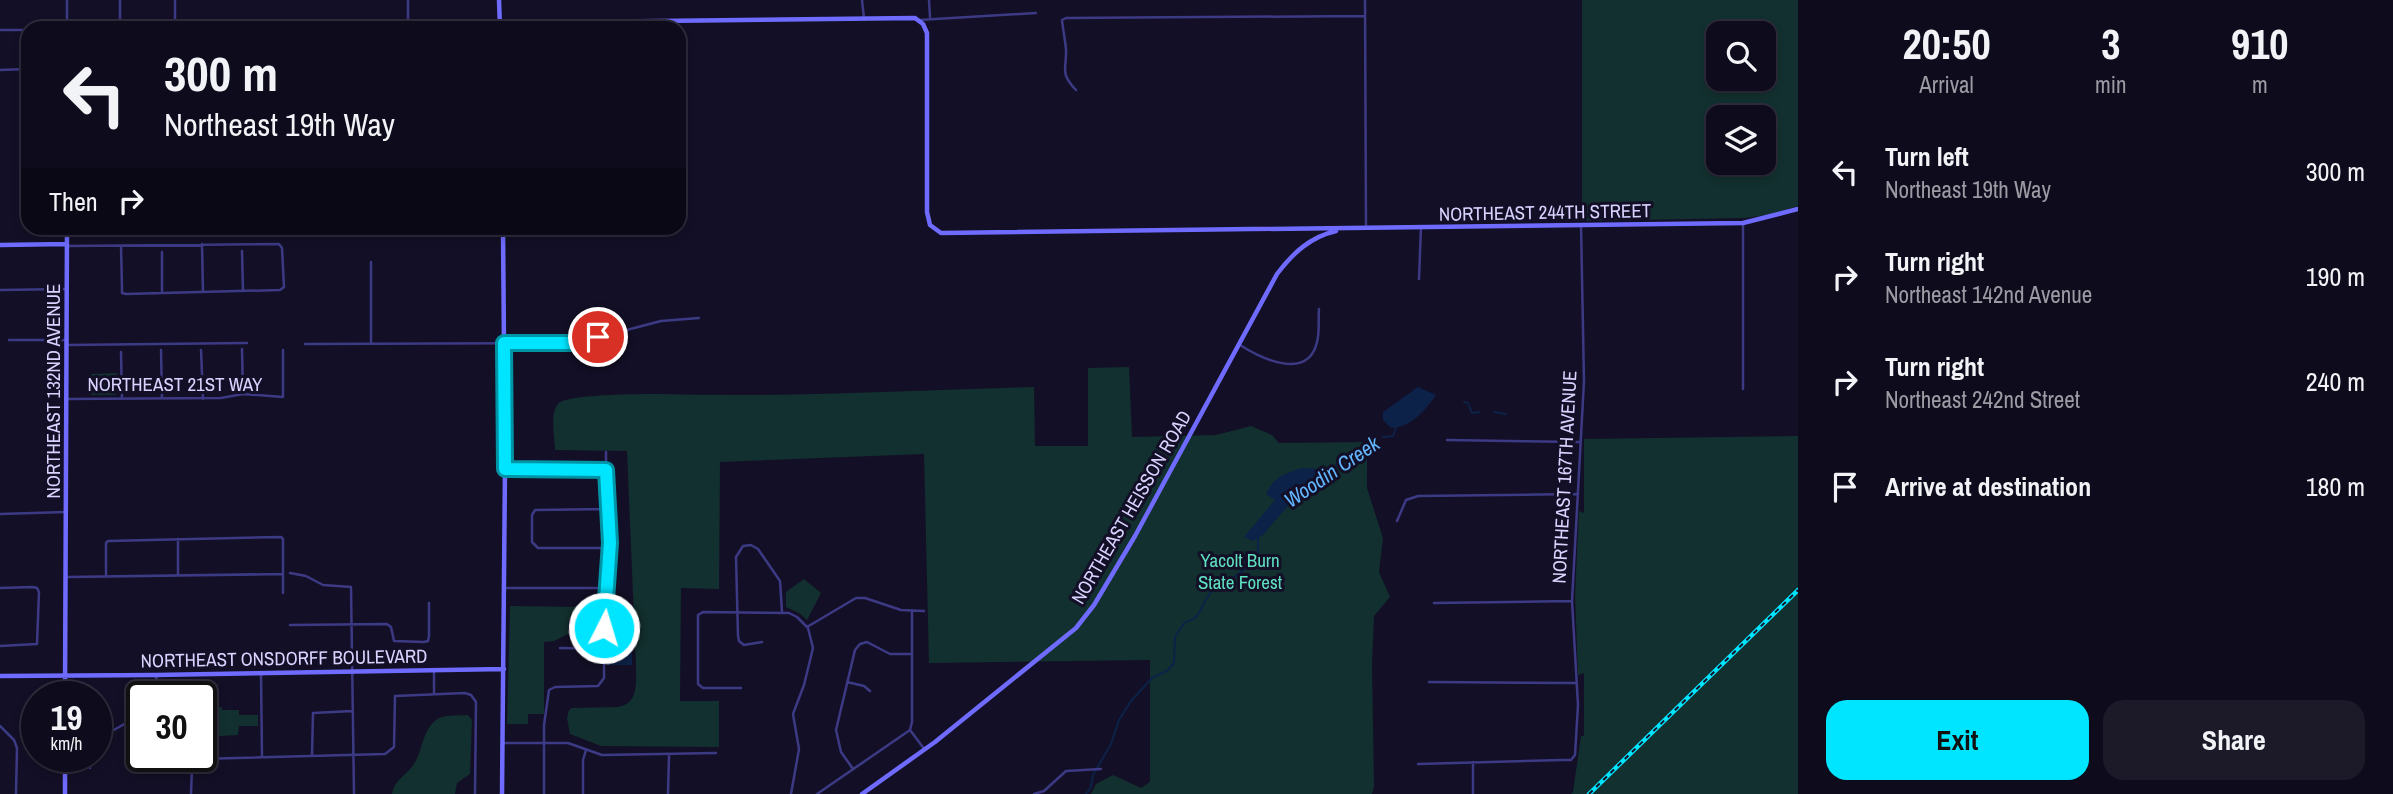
<!DOCTYPE html>
<html lang="en">
<head>
<meta charset="utf-8">
<style>
  :root { --surface:#0e0b1c; --page:#1c1929; --text:#f1f3f6; --muted:#9b9ba3; --line:#2e2b3b; --accent:#00e5ff }
  body { margin:0; font-family:"Archivo Narrow",sans-serif; background:var(--page); color:var(--text); height:100vh; display:flex; flex-direction:column; font-size:26px; white-space:nowrap }
  * { box-sizing:border-box; margin:0 }
  p { font-size:23px; color:var(--muted) }
  .icon { flex:none; width:38px; height:38px; fill:none; stroke:currentColor; stroke-width:2; stroke-linecap:round; stroke-linejoin:round }
  .map { position:relative; flex:1; overflow:hidden }
  .side { display:flex; flex-direction:column; background:var(--surface); width:595px }
  .side>* { flex:none }
  .hud { position:absolute; left:21px; top:21px; width:665px; height:214px; border-radius:21px; box-shadow:0 4px 10px #0003,0 0 0 2px var(--line); background:#0e0b1c; color:var(--text); overflow:hidden }
  .fabs { position:absolute; left:1706px; top:21px; display:grid; gap:14px }
  .fabs a { display:grid; place-items:center; width:70px; height:70px; border-radius:14px; background:var(--surface); box-shadow:0 4px 10px #0003,0 0 0 2px var(--line); font-size:35px }
  .speed { position:absolute; left:21px; top:681px; display:flex; gap:14px; font-size:35px; font-weight:700; text-align:center }
  .speed>* { display:grid; place-content:center; width:91px; height:91px; border-radius:50%; background:var(--surface); box-shadow:0 4px 10px #0003,0 0 0 2px var(--line); line-height:1 }
  .speed small { font-size:18px; font-weight:400 }
  .speed .limit { border:4px solid #111; border-radius:10px; background:#fff; color:#111 }
  .pin { position:absolute; display:grid; place-items:center; width:60px; height:60px; color:#fff; margin:-30px; border:4px solid #fff; border-radius:50%; box-shadow:0 2px 7px #0007 }
  .me { position:absolute; width:77px; margin:-38px; rotate:5deg; stroke-linejoin:round; filter:drop-shadow(0 0 5px #0008) }
  .turn { display:flex; align-items:center; gap:24px; height:147px; padding:0 28px; font-size:32px }
  .turn .icon { width:91px; height:91px; stroke-width:2.5 }
  .turn b { display:block; font-size:49px; line-height:60px }
  .then { display:flex; align-items:center; height:66px; padding:0 28px; background:#0003; gap:14px; font-size:26px }
  .eta { display:flex; justify-content:space-evenly; align-items:center; height:119px; text-align:center }
  .eta b { font-size:42px; font-weight:800; line-height:49px }
  .action { display:flex; gap:14px; margin-top:auto; padding:14px 28px }
  .action a { flex:1; height:80px; border-radius:21px; background:var(--accent); color:#111; font-size:28px; font-weight:800; line-height:80px; text-align:center }
  .action a+a { background:var(--page); color:var(--text) }
  ul { padding:0; list-style:none }
  li { display:flex; align-items:center; gap:21px; height:105px; padding:0 28px }
  li div { flex:1 }
  li b { display:block; font-size:26px }
  li em { font-style:normal }
  main { display:flex; flex:1; min-height:0 }
  .map>svg:first-child { display:block }
  .green { fill:#12302f; fill-rule:evenodd }
  .water { fill:#0c2248 }
  .lines { fill:none; stroke-linecap:round; stroke-linejoin:round }
  .stream { stroke:#0c2248; stroke-width:2 }
  .street { stroke:#3d3a85; stroke-width:2.5 }
  .secondary { stroke:#6f6bff; stroke-width:4.5 }
  .rail-casing { stroke:#00e5ff; stroke-width:4.5 }
  .rail { stroke:#130f26; stroke-width:2; stroke-dasharray:5; stroke-linecap:butt }
  .route-casing { stroke:#0095a6; stroke-width:18 }
  .route { stroke:#00e5ff; stroke-width:12 }
  .labels { text-anchor:middle; stroke-width:6; stroke-linejoin:round; paint-order:stroke }
  .street-label { font-size:19px; fill:#d9d4ff; stroke:#130f26 }
  .park-label { font-size:19px; fill:#5fe0c0; stroke:#130f26 }
  .water-label { font-size:21px; font-style:italic; fill:#62b6ff; stroke:#130f26 }
</style>
</head>
<body>
<main>
<div class="map">
<svg width="1798" height="794" viewBox="0 0 1798 794">
  <rect width="100%" height="100%" fill="#130f26"/>
  <path class="green" d="M1582 0H1798V206L1768 215 1745 218 1582 221ZM1718 33H1764V79H1718ZM1718 117H1764V163H1718Z
    M1129 367 1132 437 1216 435 1251 426 1272 435 1279 443 1367 442V488L1383 538 1379 572 1390 597 1374 616 1372 664 1374 787 1372 794H1091L1096 784 1113 775 1141 788 1150 782V660L929 663 924 454 720 462 719 589 681 588 680 701H719V747L601 746 570 734 567 718 569 710 572 708 618 707C639 704 636 682 636 665L627 451 555 450C555 438 549 412 559 403 570 394 643 394 660 394 784 398 910 390 1034 387L1035 446H1088V368Z
    M117 373 116 395H91V374Z
    M1798 436V794H1571L1573 792 1581 736H1584V673L1578 675 1575 595 1579 511 1584 513V439Z
    M804 579 821 593 807 620 799 613 786 607V592Z
    M510 606 586 607V618H569L568 634 554 641 544 642V714H528V724H507Z
    M222 707V710H239V715H258V726H239L238 735 201 737V708Z
    M468 715 472 720 470 774 457 783 455 794H392C394 780 407 775 414 764 423 750 422 731 436 720 444 714 457 716 468 715Z"/>
  <path class="water" d="M1418 387 1436 395C1426 410 1410 428 1391 428L1383 420V412Z
    M1302 468 1330 469V471L1299 493 1263 535 1253 541 1244 537 1275 500 1266 494C1274 477 1285 473 1302 468Z
    M610 605H632V665H608Z"/>
  <g class="lines">
    <path class="stream" d="M1464 402 1468 403 1472 413 1479 412
      M1494 412 1506 414
      M1383 437 1393 436 1396 428
      M1330 469 1369 444
      M1086 794 1091 787 1093 775 1111 744 1119 720 1131 701 1153 677 1167 671 1174 663 1175 637 1185 622C1198 619 1199 613 1204 603 1207 597 1211 594 1213 587L1221 588 1258 558V539"/>
    <path class="street" d="M67 0V28
      M120 0V27
      M175 0V26
      M408 0V23
      M862 0 864 18
      M929 0 930 17
      M1365 0 1366 228
      M919 20 1036 13
      M662 21V28
      M0 30H28
      M0 70 28 69
      M1076 90C1059 72 1067 69 1066 49 1065 39 1063 30 1062 20L1066 18 1365 16
      M368 228V232
      M663 231 664 228
      M202 244 203 292
      M67 246 279 244 282 248 284 287 280 290 126 294 122 293V289L121 246
      M242 251 243 291
      M162 252V293
      M371 262V343
      M1419 279 1421 227
      M0 290 67 289
      M9 340H67
      M305 344 577 343 661 321 699 318
      M67 345 247 343
      M1240 345C1262 359 1308 381 1317 342 1320 331 1318 320 1319 309
      M242 349 243 394
      M161 350 162 399
      M201 350 203 399
      M121 352 122 398
      M1743 389V223
      M67 399 221 398 243 394 283 397V350
      M1447 440 1580 442
      M505 469 606 470
      M607 509 535 510 532 515V542L538 548H610
      M0 514 66 512
      M1397 521 1406 500 1418 496 1577 494
      M290 573 306 576 323 585 351 587 354 794
      M178 575V539
      M67 577 283 574
      M106 577V543L108 541 281 537 283 539V593
      M0 588 33 587 37 588 39 592 37 644 0 646
      M504 588H608
      M1434 603 1572 601
      M912 611V722L910 730 925 750
      M290 625 387 624 391 627 394 641 424 642 428 641 429 636V603
      M807 627 856 598H865L901 610 924 611
      M762 642 744 645 739 641 738 636 736 557 743 546 751 545 758 549 780 581 782 612
      M560 648 604 649
      M434 669V693
      M261 674 262 757
      M156 677 158 682 156 696
      M847 682 864 686 870 691
      M1429 682 1575 683
      M741 688H703L698 684V615L703 612 789 613 797 617 808 628 813 648 804 685 793 714 799 749 791 794
      M0 726 14 740 17 748 16 794
      M96 737 105 735 142 714
      M503 743H568L602 755 716 753
      M312 755 313 713 352 711
      M90 756V768
      M1418 764 1561 760H1571L1575 755 1578 705 1572 601 1584 381 1581 225
      M853 769 841 752 836 730 855 650 860 644 867 642 890 654H912
      M191 794 192 768 199 759 385 754 394 747 395 696 465 693 471 695 476 702 475 794
      M544 794V725L549 690 555 687 598 686 604 678V614L609 577 610 530 606 498V452
      M583 794V760L586 750
      M668 794 669 755
      M817 794 910 730
      M1034 794 1044 791 1066 771 1101 769
      M1473 794V762"/>
    <path class="secondary" d="M499 0 500 28
      M71 28 915 18 923 24 927 33V212L930 225 941 233 1743 223 1798 209
      M0 245 67 244
      M0 676 156 675 504 669
      M65 696 67 228
      M65 794V756
      M502 794 505 469 503 228
      M862 794 935 742 1076 628 1094 605 1135 536 1277 274C1293 253 1310 237 1336 231"/>
    <defs>
      <path id="rail" d="M1589 794 1798 590"/>
    </defs>
    <use href="#rail" class="rail-casing"/>
    <use href="#rail" class="rail"/>
  </g>
  <g class="lines">
    <defs>
      <path id="route" d="M598 337 577 343H504L505 469 606 470 610 543 604 628"/>
    </defs>
    <use href="#route" class="route-casing"/>
    <use href="#route" class="route"/>
  </g>
  <g class="labels">
    <g class="street-label">
      <text transform="translate(1545 212) rotate(-1)" y="7">NORTHEAST 244TH STREET</text>
      <text x="175" y="391">NORTHEAST 21ST WAY</text>
      <text transform="translate(53 391) rotate(-90)" y="7">NORTHEAST 132ND AVENUE</text>
      <text transform="translate(1564 477) rotate(-87)" y="7">NORTHEAST 167TH AVENUE</text>
      <text transform="translate(1131 507) rotate(-60)" y="7">NORTHEAST HEISSON ROAD</text>
      <text transform="translate(284 658) rotate(-1)" y="7">NORTHEAST ONSDORFF BOULEVARD</text>
    </g>
    <g class="park-label">
      <text x="1240" y="567">Yacolt Burn<tspan x="1240" dy="22">State Forest</tspan></text>
    </g>
    <g class="water-label">
      <text transform="translate(1332 472) rotate(-34)" y="7">Woodin Creek</text>
    </g>
  </g>
</svg>
<div class="fabs">
<a><svg class="icon" aria-label="search" viewBox="0 0 24 24"><circle cx="10" cy="10" r="6"/><path d="M15 15l6 6"/></svg></a>
<a><svg class="icon" aria-label="layers" viewBox="0 0 24 24"><path d="M12 4l9 5-9 5-9-5zM3 14l9 5 9-5"/></svg></a>
</div>
<div class="speed"><div>19<small>km/h</small></div><div class="limit">30</div></div>
<div class="pin" style="left:598px;top:337px;background:#d93025"><svg class="icon" aria-label="arrive" viewBox="0 0 24 24"><path d="M6 21V4h12l-3 4 3 4H6"/></svg></div>
<svg class="me" style="left:604px;top:628px" viewBox="-20 -20 40 40"><circle r="17" fill="#00e5ff" stroke="#fff" stroke-width="3"/><path d="M0-11L8 9 0 5-8 9z" fill="#fff"/></svg>
<div class="hud">
<div class="turn"><svg class="icon" aria-label="left" viewBox="0 0 24 24"><path d="M17 20v-9H6M10 6l-5 5 5 5"/></svg><div><b>300 m</b>Northeast 19th Way</div></div>
<div class="then">Then<svg class="icon" aria-label="right" viewBox="0 0 24 24"><path d="M7 20v-9h11M14 6l5 5-5 5"/></svg></div>
</div>
</div>
<section class="side">
<div class="eta">
<div><b>20:50</b><p>Arrival</p></div>
<div><b>3</b><p>min</p></div>
<div><b>910</b><p>m</p></div>
</div>
<ul>
<li><svg class="icon" aria-label="left" viewBox="0 0 24 24"><path d="M17 20v-9H6M10 6l-5 5 5 5"/></svg><div><b>Turn left</b><p>Northeast 19th Way</p></div><em>300 m</em></li>
<li><svg class="icon" aria-label="right" viewBox="0 0 24 24"><path d="M7 20v-9h11M14 6l5 5-5 5"/></svg><div><b>Turn right</b><p>Northeast 142nd Avenue</p></div><em>190 m</em></li>
<li><svg class="icon" aria-label="right" viewBox="0 0 24 24"><path d="M7 20v-9h11M14 6l5 5-5 5"/></svg><div><b>Turn right</b><p>Northeast 242nd Street</p></div><em>240 m</em></li>
<li><svg class="icon" aria-label="arrive" viewBox="0 0 24 24"><path d="M6 21V4h12l-3 4 3 4H6"/></svg><div><b>Arrive at destination</b></div><em>180 m</em></li>
</ul>
<div class="action"><a>Exit</a><a>Share</a></div>
</section>
</main>
</body>
</html>
